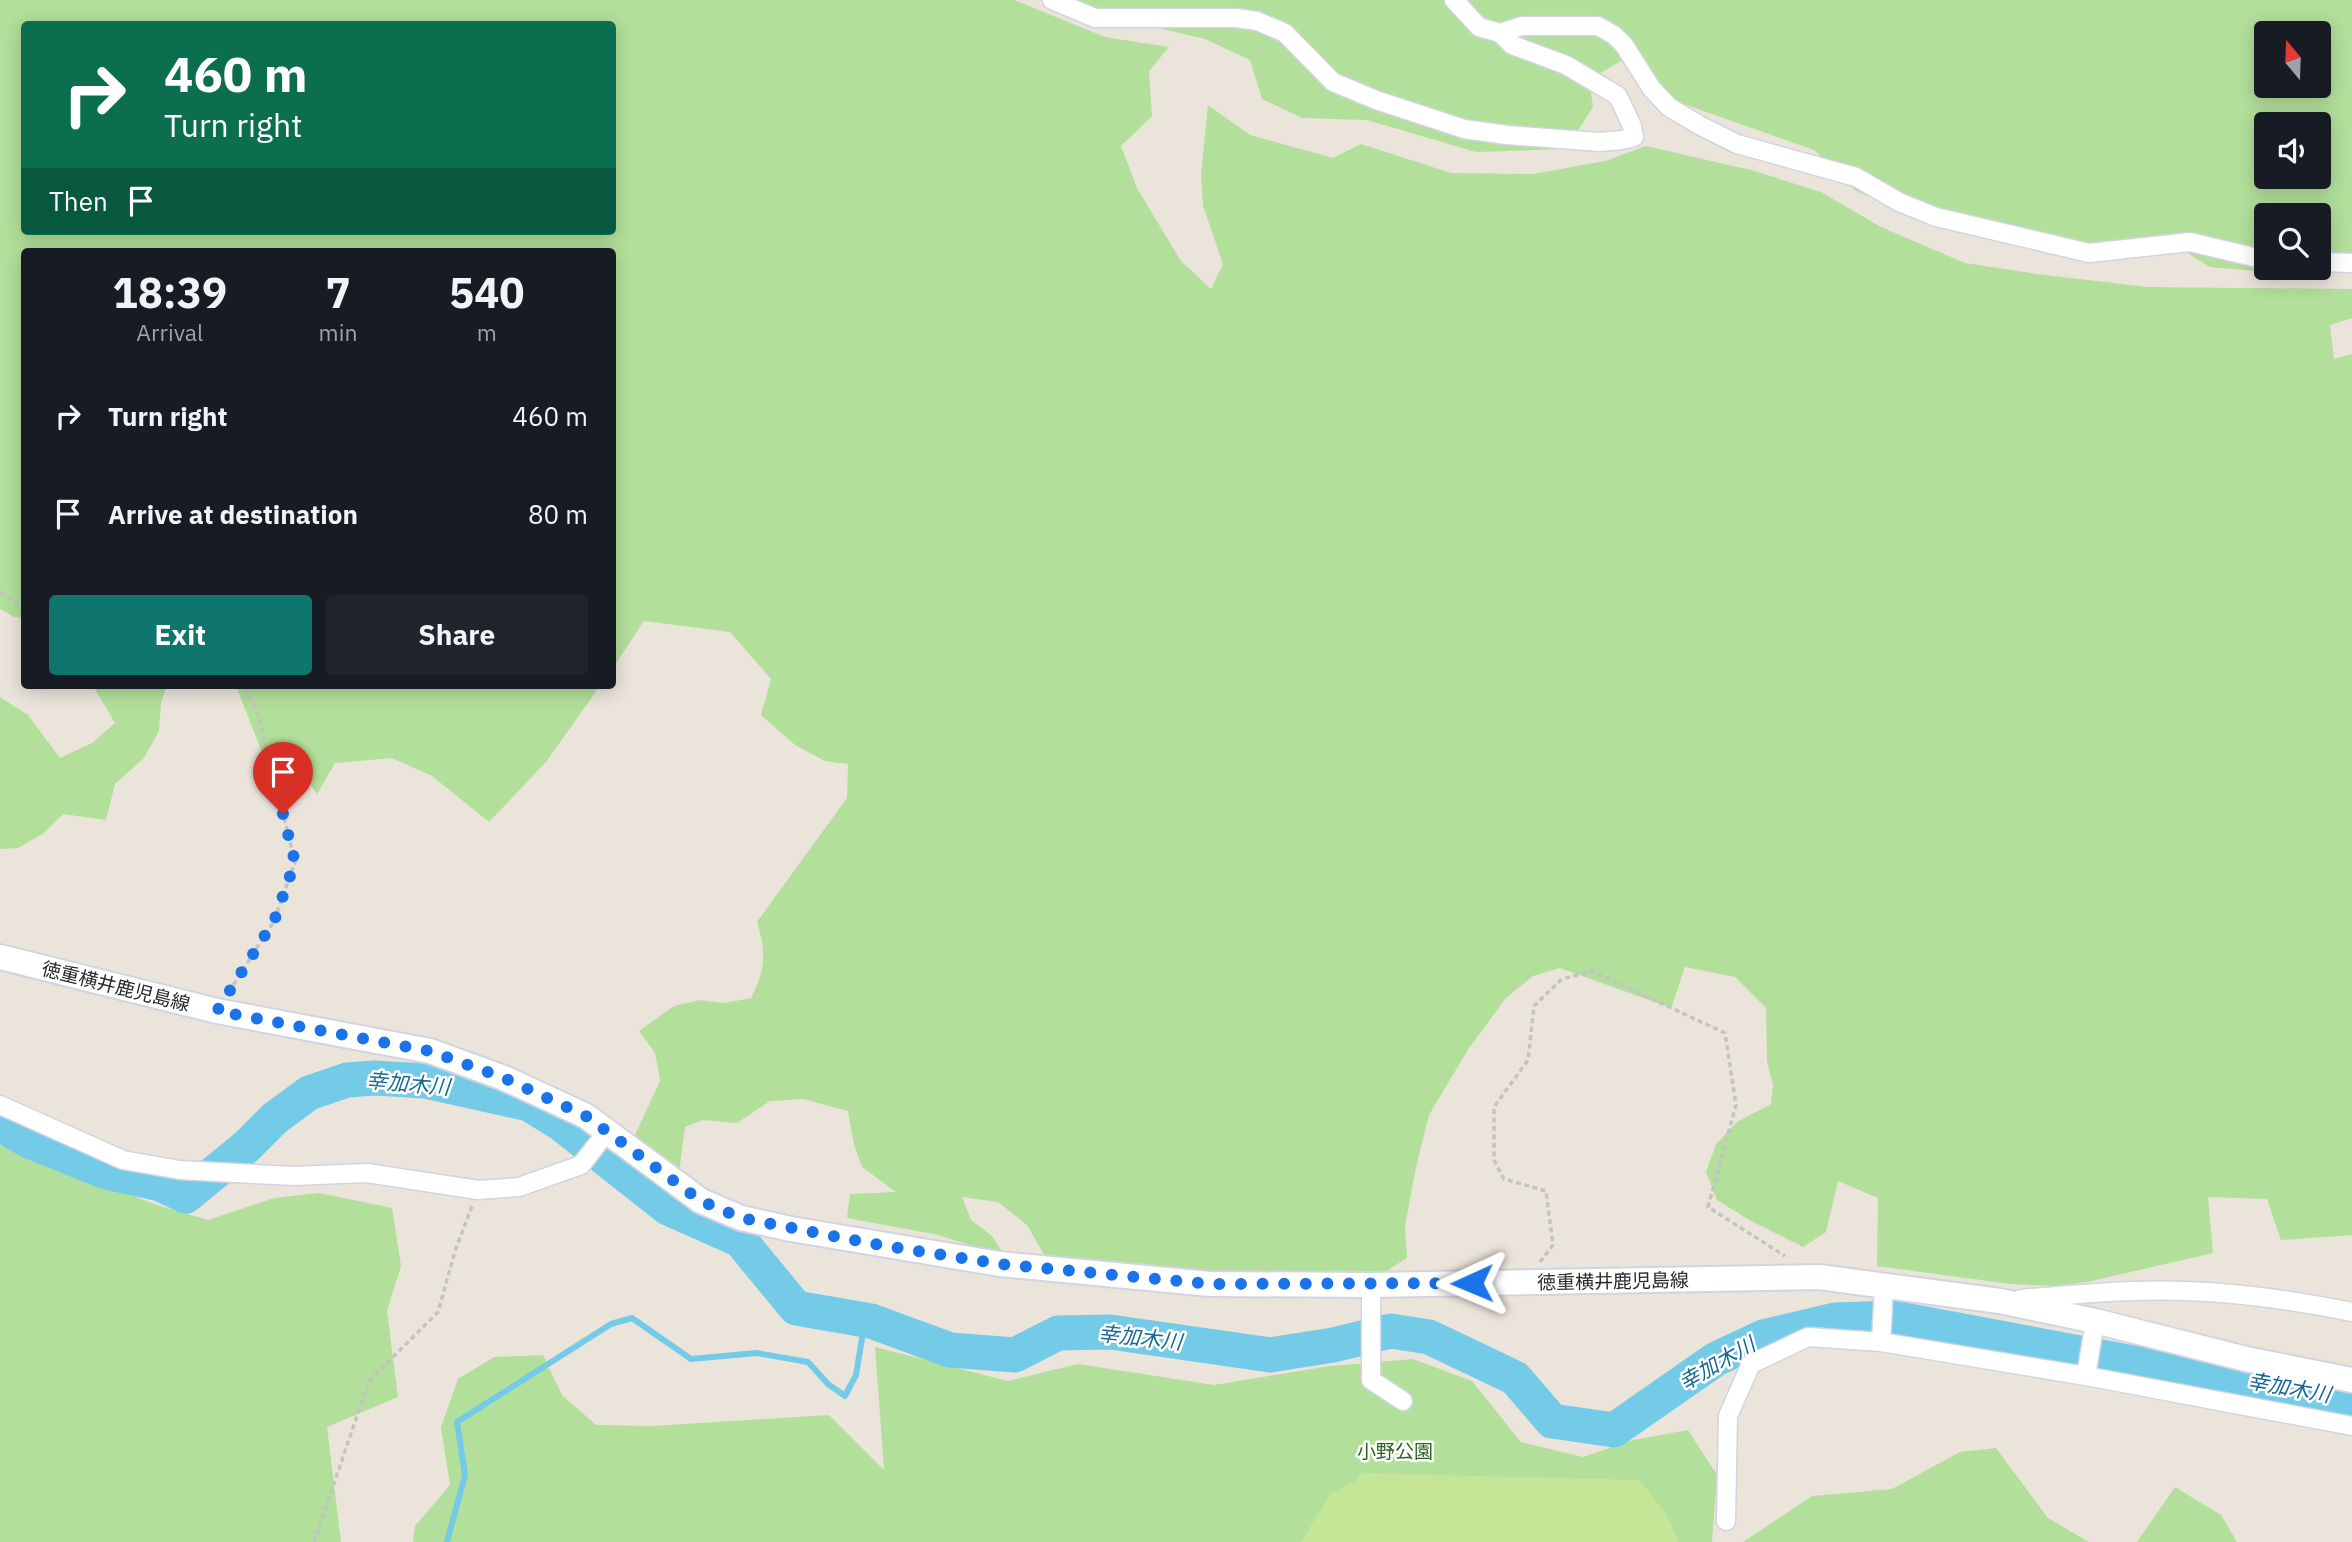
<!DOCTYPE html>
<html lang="en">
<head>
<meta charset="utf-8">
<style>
  :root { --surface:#171b24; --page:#20242c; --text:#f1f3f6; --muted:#9ea1a6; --accent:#0f766e }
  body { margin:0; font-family:"IBM Plex Sans","Noto Sans JP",sans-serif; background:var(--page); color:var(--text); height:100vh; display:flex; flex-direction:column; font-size:26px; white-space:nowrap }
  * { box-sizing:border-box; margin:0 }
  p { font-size:23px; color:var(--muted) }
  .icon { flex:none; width:38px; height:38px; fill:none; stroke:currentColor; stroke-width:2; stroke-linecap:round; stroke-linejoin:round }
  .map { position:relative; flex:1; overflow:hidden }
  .sheet { position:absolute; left:21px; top:248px; width:595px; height:441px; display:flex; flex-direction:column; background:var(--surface); border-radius:7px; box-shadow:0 4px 18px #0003 }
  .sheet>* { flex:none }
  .guide { position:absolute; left:21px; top:21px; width:595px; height:214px; border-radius:7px; box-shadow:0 4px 18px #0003; background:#0b6e4f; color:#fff; overflow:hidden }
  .needle { width:46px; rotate:341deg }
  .buttons { position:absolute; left:2254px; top:21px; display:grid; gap:14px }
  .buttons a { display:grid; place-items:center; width:77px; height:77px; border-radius:7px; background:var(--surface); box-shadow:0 4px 18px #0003; font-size:35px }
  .pin { position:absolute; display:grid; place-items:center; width:60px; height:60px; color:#fff; margin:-72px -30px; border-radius:50% 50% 50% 0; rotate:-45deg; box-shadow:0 0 7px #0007 }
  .pin .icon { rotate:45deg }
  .me { position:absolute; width:77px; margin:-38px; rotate:269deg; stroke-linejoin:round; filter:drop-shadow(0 0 5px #0008) }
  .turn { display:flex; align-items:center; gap:24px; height:147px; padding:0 28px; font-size:32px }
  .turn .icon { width:91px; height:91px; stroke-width:2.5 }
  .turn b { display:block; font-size:49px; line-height:60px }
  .then { display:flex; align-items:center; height:66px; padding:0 28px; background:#0003; gap:14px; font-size:26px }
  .eta { display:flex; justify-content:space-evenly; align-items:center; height:119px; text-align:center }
  .eta b { font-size:42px; font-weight:700; line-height:49px }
  .button { display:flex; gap:14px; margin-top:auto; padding:14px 28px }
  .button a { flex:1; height:80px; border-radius:7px; background:var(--accent); color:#fff; font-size:28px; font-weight:700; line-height:80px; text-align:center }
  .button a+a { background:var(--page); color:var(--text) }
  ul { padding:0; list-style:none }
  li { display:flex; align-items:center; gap:21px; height:98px; padding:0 28px }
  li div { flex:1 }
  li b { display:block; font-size:26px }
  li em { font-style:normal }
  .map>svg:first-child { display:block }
  .green { fill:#b2df9a; fill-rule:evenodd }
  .pitch { fill:#c5e696 }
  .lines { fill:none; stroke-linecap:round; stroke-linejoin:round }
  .stream { stroke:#73cbe8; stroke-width:6 }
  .river { stroke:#73cbe8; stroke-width:35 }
  .street-casing { stroke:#d1d4e1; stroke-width:21 }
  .secondary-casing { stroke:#d1d4e1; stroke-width:28 }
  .path { stroke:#c3c3c3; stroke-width:3.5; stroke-dasharray:5 3.5; stroke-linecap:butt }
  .street { stroke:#fff; stroke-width:18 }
  .secondary { stroke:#fff; stroke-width:24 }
  .route { stroke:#1a73e8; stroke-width:12; stroke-dasharray:0 21.6 }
  .labels { text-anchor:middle; stroke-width:5; stroke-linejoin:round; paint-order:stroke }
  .street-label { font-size:19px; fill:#292929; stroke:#fff }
  .park-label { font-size:19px; fill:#2c621d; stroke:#fff }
  .water-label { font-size:21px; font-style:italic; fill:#146892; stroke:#fff }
</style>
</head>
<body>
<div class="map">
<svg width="2352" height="1542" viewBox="0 0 2352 1542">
  <rect width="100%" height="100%" fill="#ebe4db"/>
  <path class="green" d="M0 0H1014L1105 37 1169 47 1149 71 1152 116 1121 146 1137 188 1181 261 1211 289 1223 264 1203 206 1201 175 1208 105 1250 135 1333 158 1361 144 1451 173 1533 174 1605 161 1646 146 1751 170 1821 192 1881 227 1965 263 2037 274 2147 287 2352 289V318L2330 325 2334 359 2352 354V1235L2281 1240 2267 1199 2208 1197 2213 1253 2087 1282 2055 1286 2011 1284 1877 1266 1878 1198 1838 1181 1826 1232 1803 1247 1751 1221 1717 1200 1706 1172 1716 1144 1737 1122 1771 1104 1773 1085 1767 1061 1766 1008 1735 977 1685 967 1671 1008 1560 968 1533 976 1506 998 1469 1048 1429 1115 1415 1172 1405 1227 1407 1258 1374 1279 1193 1288 1046 1258 1027 1225 998 1202 962 1197 971 1220 992 1236 1006 1258 971 1253 967 1244 934 1234 847 1218 850 1194 896 1192 862 1167 854 1145 848 1111 803 1099 770 1101 737 1123 703 1120 685 1127 679 1173 634 1137 660 1081 655 1053 639 1031 674 1006 700 1000 724 1003 751 998C766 970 766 951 757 922L847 798 848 764 825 761 795 745 761 715 771 679 730 632 644 621 613 668 612 252H24V618L14 617 0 609ZM24 24H612V231H24Z
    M1065 0H2352V272L2279 273 2210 267 2170 242 2089 258 1897 209 1856 191 1814 150 1675 101 1634 53 1589 80 1593 107 1566 149 1476 152 1367 120 1302 118 1262 99 1250 60 1205 39 1099 14ZM2266 33H2319V86H2266ZM2266 124H2319V177H2266ZM2266 215H2319V268H2266Z
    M93 686H167L161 702 159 731 144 758 115 784 106 820 63 814 44 833 18 848 0 849V697L28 715 60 758 92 743 115 723Z
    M236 686H600L546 762 489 822 432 776 392 758 335 763 317 794 299 768 262 752Z
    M0 1145 157 1205 208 1220 274 1198 319 1193 392 1208 401 1266 387 1311 398 1397 327 1427 341 1542H0Z
    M875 1347 1008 1381 1078 1364 1214 1385 1330 1366 1413 1359 1472 1381 1521 1442 1583 1457 1633 1440 1688 1430 1717 1475 1712 1542H413L415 1526 450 1485 441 1427 458 1379 494 1357 543 1355 562 1395 596 1425 653 1426 829 1415 884 1470Z
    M1996 1448 2048 1518 2089 1542H1743L1812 1496 1892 1489 1960 1452Z
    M2175 1487 2221 1515 2237 1542H2137Z"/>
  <path class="pitch" d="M1362 1473 1639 1480 1665 1512 1679 1542H1301L1331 1493 1356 1481Z"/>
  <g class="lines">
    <path class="stream" d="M447 1542 465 1475 457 1422 611 1324 632 1318 691 1359 756 1353 808 1362 828 1384 845 1396 856 1375 865 1320"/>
    <path class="river" d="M0 1124 29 1141 106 1172 160 1184 186 1196 247 1146 275 1118 309 1093 347 1080 375 1078 425 1081 529 1104 560 1123 668 1208 740 1240 796 1308 871 1321 950 1350 1015 1355 1058 1333 1110 1332 1270 1355 1333 1345 1391 1331 1429 1337 1515 1378 1552 1421 1614 1430 1716 1359 1763 1337 1835 1320 1893 1318 2160 1368 2352 1400"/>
    <defs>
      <path id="street" d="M1052 0 1095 18H1236L1257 21 1285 33 1333 82 1376 100 1464 129 1507 135 1600 142 1622 140 1634 137 1632 126 1618 96 1566 65 1512 45 1500 33 1479 27 1454 0
        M1500 33 1522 26H1598L1614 35 1624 45 1652 89 1669 107 1699 125 1737 144 1856 177 1899 202 1936 217 2089 253 2190 242 2266 260
        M2319 262 2352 263
        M0 1105 123 1160 180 1170 235 1173 293 1176 367 1173 478 1190 519 1187 581 1165 606 1133
        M1371 1285V1380L1403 1401
        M2021 1299C2076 1294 2131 1289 2187 1291 2242 1293 2298 1301 2352 1312
        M1881 1342 1884 1287
        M2086 1376 2095 1321
        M1726 1521 1728 1416 1751 1364 1808 1337 1881 1342 2086 1376 2352 1426"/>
      <path id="secondary" d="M0 957 217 1011 430 1051 504 1078 586 1116 701 1201 741 1218 791 1229 1000 1264 1210 1284 1371 1285 1819 1277 2000 1301 2095 1321 2246 1359 2352 1380"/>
    </defs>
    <use href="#street" class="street-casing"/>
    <use href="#secondary" class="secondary-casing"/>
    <path class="path" d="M0 592 24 608
      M229 992 274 921 295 862 259 717 245 686
      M1540 1262 1553 1245 1546 1191 1504 1179 1494 1160V1107L1528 1060 1534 1006 1562 979 1592 971 1725 1033 1736 1105 1708 1207 1785 1256
      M314 1542 369 1381 438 1312 455 1251 472 1206"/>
    <use href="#street" class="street"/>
    <use href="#secondary" class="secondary"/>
  </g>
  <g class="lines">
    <path class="route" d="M283 814 295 862 274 921 217 1011 430 1051 504 1078 586 1116 701 1201 741 1218 874 1244 1000 1264 1210 1284 1472 1283"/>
  </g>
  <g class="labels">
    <g class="street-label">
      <text transform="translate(116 986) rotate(14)" y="7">徳重横井鹿児島線</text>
      <text transform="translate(1613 1281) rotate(-1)" y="7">徳重横井鹿児島線</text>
    </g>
    <g class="park-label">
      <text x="1395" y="1458">小野公園</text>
    </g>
    <g class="water-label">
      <text transform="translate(408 1084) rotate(5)" y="7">幸加木川</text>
      <text transform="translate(1140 1338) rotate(6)" y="7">幸加木川</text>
      <text transform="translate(1717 1364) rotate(-30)" y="7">幸加木川</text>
      <text transform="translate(2289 1388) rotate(10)" y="7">幸加木川</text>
    </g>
  </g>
</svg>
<div class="buttons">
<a><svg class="needle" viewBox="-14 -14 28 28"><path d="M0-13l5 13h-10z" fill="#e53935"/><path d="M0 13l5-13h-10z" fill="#9ea1a6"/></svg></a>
<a><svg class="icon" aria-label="sound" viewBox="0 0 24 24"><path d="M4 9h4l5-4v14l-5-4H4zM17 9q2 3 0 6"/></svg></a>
<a><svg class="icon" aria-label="search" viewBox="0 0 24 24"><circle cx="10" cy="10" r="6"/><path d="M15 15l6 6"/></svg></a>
</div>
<div class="pin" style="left:283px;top:814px;background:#d93025"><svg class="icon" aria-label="arrive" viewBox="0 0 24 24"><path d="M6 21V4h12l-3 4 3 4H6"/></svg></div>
<svg class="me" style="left:1472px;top:1283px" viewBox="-20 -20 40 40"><path d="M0-17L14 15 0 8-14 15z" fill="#1a73e8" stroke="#fff" stroke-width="4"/></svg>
<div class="guide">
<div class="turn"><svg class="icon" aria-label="right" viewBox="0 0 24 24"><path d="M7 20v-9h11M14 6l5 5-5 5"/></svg><div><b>460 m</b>Turn right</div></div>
<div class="then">Then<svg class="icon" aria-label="arrive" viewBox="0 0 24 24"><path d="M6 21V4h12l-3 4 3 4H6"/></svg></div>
</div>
<section class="sheet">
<div class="eta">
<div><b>18:39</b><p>Arrival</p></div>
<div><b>7</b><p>min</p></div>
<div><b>540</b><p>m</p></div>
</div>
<ul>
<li><svg class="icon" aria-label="right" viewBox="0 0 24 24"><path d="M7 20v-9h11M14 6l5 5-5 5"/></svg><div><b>Turn right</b></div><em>460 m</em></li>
<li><svg class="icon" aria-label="arrive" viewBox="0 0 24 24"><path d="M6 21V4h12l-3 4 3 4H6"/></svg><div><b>Arrive at destination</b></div><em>80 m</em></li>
</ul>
<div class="button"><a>Exit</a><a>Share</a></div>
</section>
</div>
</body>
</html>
